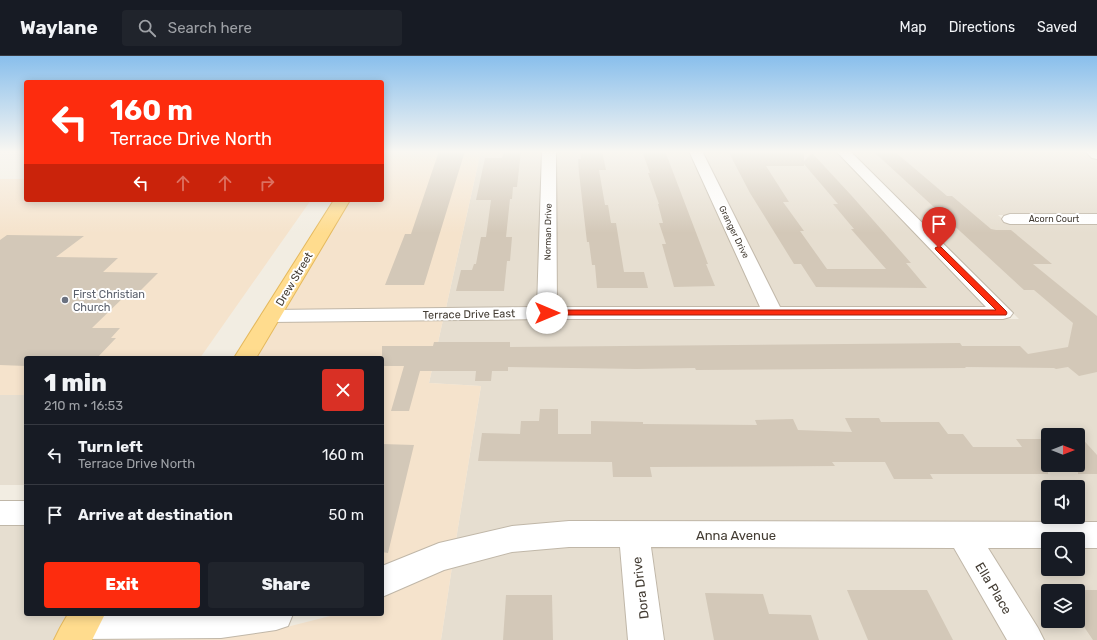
<!DOCTYPE html>
<html lang="en">
<head>
<meta charset="utf-8">
<style>
  :root { --surface:#171b24; --page:#20242c; --text:#f1f3f6; --muted:#9ea1a6; --line:#363941; --accent:#fd2c0e }
  body { margin:0; font-family:Rubik,sans-serif; background:var(--page); color:var(--text); height:100vh; display:flex; flex-direction:column; font-size:15px; white-space:nowrap }
  * { box-sizing:border-box; margin:0 }
  p { font-size:13px; color:var(--muted) }
  .icon { flex:none; width:22px; height:22px; fill:none; stroke:currentColor; stroke-width:2; stroke-linecap:round; stroke-linejoin:round }
  .map { position:relative; flex:1; overflow:hidden }
  .details { position:absolute; left:24px; top:300px; width:360px; height:260px; display:flex; flex-direction:column; background:var(--surface); border-radius:4px; box-shadow:0 2px 10px #0003 }
  .details>* { flex:none }
  .guide { position:absolute; left:24px; top:24px; width:360px; height:122px; border-radius:4px; box-shadow:0 2px 10px #0003; background:#fd2c0e; color:#fff; overflow:hidden }
  .needle { width:26px; rotate:90deg }
  .tools { position:absolute; left:1041px; top:372px; display:grid; gap:8px }
  .tools a { display:grid; place-items:center; width:44px; height:44px; border-radius:4px; background:var(--surface); box-shadow:0 2px 10px #0003; font-size:20px }
  .pin { position:absolute; display:grid; place-items:center; width:34px; height:34px; color:#fff; margin:-41px -17px; border-radius:50% 50% 50% 0; rotate:-45deg; box-shadow:0 0 4px #0007 }
  .pin .icon { rotate:45deg }
  .me { position:absolute; width:44px; margin:-22px; rotate:90deg; stroke-linejoin:round; filter:drop-shadow(0 0 3px #0008) }
  .turn { display:flex; align-items:center; gap:14px; height:84px; padding:0 20px; font-size:18px }
  .turn .icon { width:52px; height:52px; stroke-width:2.5 }
  .turn b { display:block; font-size:28px; line-height:34px }
  .lanes { display:flex; align-items:center; height:38px; padding:0 20px; background:#0003; justify-content:center; gap:20px; direction:ltr }
  .lanes .off { opacity:.35 }
  .round { display:grid; place-items:center; flex:none; width:42px; height:42px; border-radius:4px; background:var(--page) }
  .overview { display:flex; align-items:center; justify-content:space-between; height:68px; padding:0 20px }
  h1 { font-size:24px; font-weight:800; line-height:30px }
  .primary-button { display:flex; gap:8px; margin-top:auto; padding:8px 20px }
  .primary-button a { flex:1; height:46px; border-radius:4px; background:var(--accent); color:#fff; font-size:16px; font-weight:800; line-height:46px; text-align:center }
  .primary-button a+a { background:var(--page); color:var(--text) }
  ul { padding:0; list-style:none }
  li { display:flex; align-items:center; gap:12px; height:60px; padding:0 20px; border-top:1px solid var(--line) }
  li div { flex:1 }
  li b { display:block; font-size:15px }
  li em { font-style:normal }
  header { display:flex; align-items:center; gap:24px; box-sizing:border-box; height:56px; padding:0 20px; background:var(--surface); border-bottom:1px solid var(--line) }
  header strong { font-size:19px }
  nav { display:flex; gap:22px; margin-inline-start:auto; font-size:14px }
  .search { width:280px; height:36px; background:var(--page); display:flex; align-items:center; gap:10px; box-sizing:border-box; padding:0 14px; border-radius:4px; color:var(--muted); font-size:15px }
  .map>svg:first-child { display:block }
  .residential { fill:#e6ded0; fill-rule:evenodd }
  .commercial { fill:#f5e3cc }
  .building { fill:#d3c8b8; fill-rule:evenodd }
  .lines { fill:none; stroke-linecap:round; stroke-linejoin:round }
  .minor-casing { stroke:#c0b7a8; stroke-width:2 }
  .major-casing { stroke:#e5b95d; stroke-width:2 }
  .minor { fill:#fff; fill-rule:evenodd }
  .major { fill:#ffdc8e; fill-rule:evenodd }
  .route { fill:#fd2c0e; stroke:#a41d09 }
  .worship-dot { fill:#6b7280; stroke:#fff; stroke-width:1.5 }
  .labels { text-anchor:middle; stroke-width:4; stroke-linejoin:round; paint-order:stroke }
  .far-street-label { font-size:9px; fill:#433c33; stroke:#fff }
  .street-label { font-size:11px; fill:#433c33; stroke:#fff }
  .worship-label { font-size:11px; fill:#5b616d; stroke:#fff; text-anchor:start }
  .near-street-label { font-size:13px; fill:#433c33; stroke:#fff }
</style>
</head>
<body>
<header>
<strong>Waylane</strong>
<div class="search"><svg class="icon" aria-label="search" viewBox="0 0 24 24"><circle cx="10" cy="10" r="6"/><path d="M15 15l6 6"/></svg>Search here</div>
<nav><a>Map</a><a>Directions</a><a>Saved</a></nav>
</header>
<div class="map">
<svg width="1097" height="584" viewBox="0 0 1097 584">
  <rect width="100%" height="100%" fill="#f2ede2"/>
  <path class="residential" d="M481 95H542L536 251 446 252Z
    M556 95H688L760 252 558 251Z
    M702 95H835L987 251 781 252Z
    M849 95H1084L1097 102V159H998L1006 166H1097V467L456 484 481 330 429 327 443 264 547 262 1019 263ZM1048 379H1078V409H1048ZM1048 431H1078V461H1048Z
    M0 339H26V429H0Z
    M0 469H26V558H70L53 584H0Z
    M571 491H619L628 584H441L452 511 515 496Z
    M652 492H953L1007 584H665Z
    M986 492H1048V513H1078V492H1097V584H1044ZM1048 535H1078V565H1048Z"/>
  <path class="commercial" d="M386 95H481L446 252 285 255 350 144H382V97Z
    M0 123H26V144H311L200 302H26V339H0Z
    M443 264 429 327 481 330 456 484 382 510V302H257L278 266Z
    M452 511 441 584H90L91 582 214 581 279 573 338 558H382V539Z"/>
  <path class="building" d="M439 95H465L424 229H385L405 178H411Z
    M504 95H521L517 131H513L512 143H510L506 181H512L510 205H507L504 235H456L461 214H472L474 208H476L481 181H486L491 144H476L485 102H502Z
    M580 95H602L606 114H599L605 149H608L611 167H616L624 216H644L648 232H597L595 209H592L589 186H587L579 117 578 103H581Z
    M642 95H665L708 208H706L715 230 674 231 662 188H666L659 167H663L658 148H659L648 117H650Z
    M728 95H804V105L812 97 851 139 911 207H906L927 232 816 231 801 208H794L750 137ZM804 108 838 148H833L854 173H851L886 213H827L800 175H804L783 146H789L766 110H804Z
    M873 95H894L947 140H952L991 173 996 174H1011L1052 208H1033L1097 260V316L1079 320 1068 311 1056 313 1054 312 965 311 966 312 696 314 695 312 637 313 508 311V315H492L491 325H475L476 315H420L409 355H391L404 310H382V290H433L434 286H510V291L960 287 962 290H1020L1028 298 1068 291 1073 267 1034 234H1024Z
    M7 179 84 180 56 201 118 202 103 216 158 217 137 238H127L92 272H120L111 282H116L97 302H26V310L0 309V184Z
    M540 353H558V378H591V365L643 366V368L757 369 755 364 793 363 798 374 852 376 845 362H879L881 366H939L948 378H963L973 391H1022L1016 383H1048V418H930L933 423H894L885 406H832L835 410 650 411 652 421H613L612 406 478 405 482 377 520 378 521 365H539Z
    M1078 378 1097 399V418H1078Z
    M382 388 414 389 388 497 382 496Z
    M847 534H927L953 584H868Z
    M1097 534V584H1093L1078 562V534Z
    M705 537 763 538 769 558 811 559 819 584H714Z
    M506 539H552L553 584H503Z"/>
  <g class="lines">
    <defs>
      <path id="minor" d="M542 95H556L557 251H760L689 95H702L780 251H986L836 95H850L1013 257 1010 261 1003 263H547L271 266 264 264 261 260 264 256 271 254 537 251Z
        M1085 95H1097V103L1092 102Z
        M1010 158H1097V168H1010L1004 166 1002 163 1004 160Z
        M0 445H26V469H0Z
        M569 465 1097 466V492H1078V483H1048V492H988L1038 572 1044 584H1007L954 492 651 491 664 584H628L620 491H569L512 496 444 514 382 541V510L439 487 512 470Z
        M69 558H293L288 570 276 574 221 582 83 583 71 578 66 566Z"/>
      <path id="major" d="M334 144H350L256 302H234Z
        M68 558H105L92 584H54L60 572Z"/>
    </defs>
    <use href="#minor" class="minor-casing"/>
    <use href="#major" class="major-casing"/>
    <use href="#minor" class="minor"/>
    <use href="#major" class="major"/>
  </g>
  <linearGradient id="sky" x2="0" y2="1"><stop stop-color="#89bfec"/><stop offset="0.54" stop-color="#f9f7f2"/><stop offset="1" stop-color="#f9f7f2" stop-opacity="0"/></linearGradient>
  <rect width="1097" height="177" fill="url(#sky)"/>
  <path class="route" d="M939 190 941 191 1006 255 1007 257 1006 259H547L543 257 547 254H996L936 194 935 192Z"/>
  <circle class="worship-dot" cx="65" cy="244" r="4"/>
  <g class="labels">
    <g class="far-street-label">
      <text x="1054" y="166">Acorn Court</text>
      <text transform="translate(548 176) rotate(-89)" y="3">Norman Drive</text>
      <text transform="translate(734 176) rotate(64)" y="3">Granger Drive</text>
    </g>
    <g class="street-label">
      <text transform="translate(294 223) rotate(-59)" y="4">Drew Street</text>
      <text transform="translate(469 258) rotate(-1)" y="4">Terrace Drive East</text>
    </g>
    <g class="worship-label">
      <text x="73" y="242">First Christian<tspan x="73" dy="13">Church</tspan></text>
    </g>
    <g class="near-street-label">
      <text x="736" y="484">Anna Avenue</text>
      <text transform="translate(640 532) rotate(-97)" y="5">Dora Drive</text>
      <text transform="translate(994 532) rotate(59)" y="5">Ella Place</text>
    </g>
  </g>
</svg>
<div class="tools">
<a><svg class="needle" viewBox="-14 -14 28 28"><path d="M0-13l5 13h-10z" fill="#e53935"/><path d="M0 13l5-13h-10z" fill="#9ea1a6"/></svg></a>
<a><svg class="icon" aria-label="sound" viewBox="0 0 24 24"><path d="M4 9h4l5-4v14l-5-4H4zM17 9q2 3 0 6"/></svg></a>
<a><svg class="icon" aria-label="search" viewBox="0 0 24 24"><circle cx="10" cy="10" r="6"/><path d="M15 15l6 6"/></svg></a>
<a><svg class="icon" aria-label="layers" viewBox="0 0 24 24"><path d="M12 4l9 5-9 5-9-5zM3 14l9 5 9-5"/></svg></a>
</div>
<div class="pin" style="left:939px;top:192px;background:#d93025"><svg class="icon" aria-label="arrive" viewBox="0 0 24 24"><path d="M6 21V4h12l-3 4 3 4H6"/></svg></div>
<svg class="me" style="left:547px;top:257px" viewBox="-20 -20 40 40"><circle r="19" fill="#fff"/><path d="M0-13L10 11 0 6-10 11z" fill="#fd2c0e"/></svg>
<div class="guide">
<div class="turn"><svg class="icon" aria-label="left" viewBox="0 0 24 24"><path d="M17 20v-9H6M10 6l-5 5 5 5"/></svg><div><b>160 m</b>Terrace Drive North</div></div>
<div class="lanes"><svg class="icon" aria-label="left" viewBox="0 0 24 24"><path d="M17 20v-9H6M10 6l-5 5 5 5"/></svg><svg class="icon off" aria-label="ahead" viewBox="0 0 24 24"><path d="M12 20V5M6 11l6-6 6 6"/></svg><svg class="icon off" aria-label="ahead" viewBox="0 0 24 24"><path d="M12 20V5M6 11l6-6 6 6"/></svg><svg class="icon off" aria-label="right" viewBox="0 0 24 24"><path d="M7 20v-9h11M14 6l5 5-5 5"/></svg></div>
</div>
<section class="details">
<div class="overview"><div><h1>1 min</h1><p>210 m · 16:53</p></div><a class="round" style="background:#d93025;color:#fff"><svg class="icon" aria-label="close" viewBox="0 0 24 24"><path d="M6 6l12 12M18 6L6 18"/></svg></a></div>
<ul>
<li><svg class="icon" aria-label="left" viewBox="0 0 24 24"><path d="M17 20v-9H6M10 6l-5 5 5 5"/></svg><div><b>Turn left</b><p>Terrace Drive North</p></div><em>160 m</em></li>
<li><svg class="icon" aria-label="arrive" viewBox="0 0 24 24"><path d="M6 21V4h12l-3 4 3 4H6"/></svg><div><b>Arrive at destination</b></div><em>50 m</em></li>
</ul>
<div class="primary-button"><a>Exit</a><a>Share</a></div>
</section>
</div>
</body>
</html>
